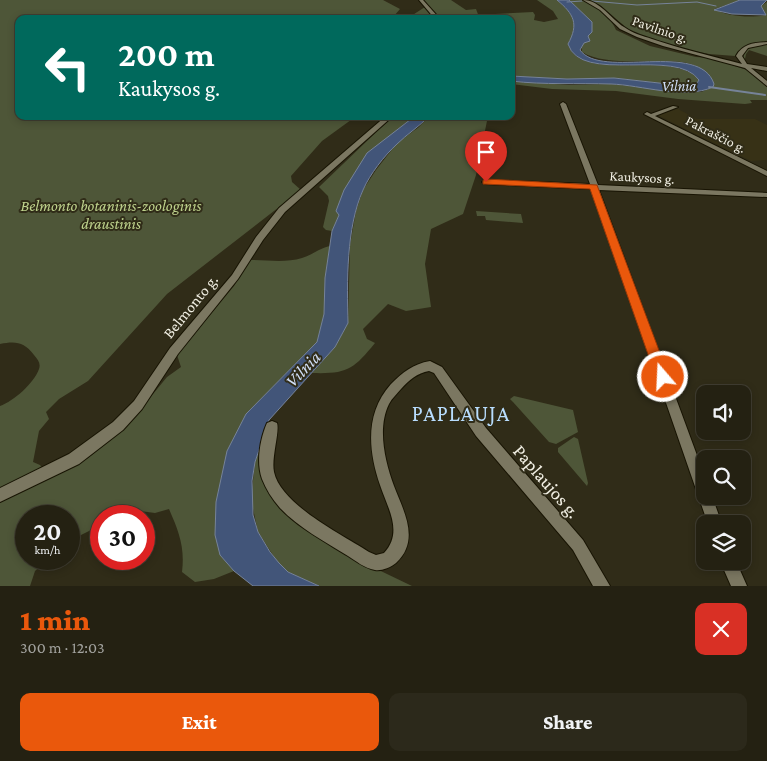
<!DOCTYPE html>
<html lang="en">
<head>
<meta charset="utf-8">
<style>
  :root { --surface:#242112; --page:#2c291b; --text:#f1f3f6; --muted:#a3a39f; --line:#413e32; --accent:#ea580c }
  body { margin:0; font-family:"Crimson Pro",serif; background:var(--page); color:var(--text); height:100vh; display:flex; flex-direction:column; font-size:19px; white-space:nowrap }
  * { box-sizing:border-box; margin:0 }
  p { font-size:16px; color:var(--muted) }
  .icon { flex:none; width:28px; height:28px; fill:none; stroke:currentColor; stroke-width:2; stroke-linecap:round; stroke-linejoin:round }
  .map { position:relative; height:586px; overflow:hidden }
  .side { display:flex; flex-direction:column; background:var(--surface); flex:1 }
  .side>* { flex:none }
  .top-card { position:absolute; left:15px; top:15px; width:500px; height:105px; border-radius:10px; box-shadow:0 2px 8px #0003,0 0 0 1px var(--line); background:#00695c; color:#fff; overflow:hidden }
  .controls { position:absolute; left:696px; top:385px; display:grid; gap:10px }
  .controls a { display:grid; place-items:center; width:55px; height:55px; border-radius:10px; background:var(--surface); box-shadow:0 2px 8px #0003,0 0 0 1px var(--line); font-size:25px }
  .speed { position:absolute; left:15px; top:505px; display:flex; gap:10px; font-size:25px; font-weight:700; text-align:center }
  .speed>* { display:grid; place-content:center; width:65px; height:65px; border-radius:50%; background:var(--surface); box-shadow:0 2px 8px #0003,0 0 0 1px var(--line); line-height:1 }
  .speed small { font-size:12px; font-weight:400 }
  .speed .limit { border:8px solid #d22; background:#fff; color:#111 }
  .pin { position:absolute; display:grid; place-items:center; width:42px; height:42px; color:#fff; margin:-51px -21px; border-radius:50% 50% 50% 0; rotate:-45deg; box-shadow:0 0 5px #0007 }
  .pin .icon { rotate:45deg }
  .me { position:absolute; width:55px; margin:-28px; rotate:341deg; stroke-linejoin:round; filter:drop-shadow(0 0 4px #0008) }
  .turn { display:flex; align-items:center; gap:18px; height:105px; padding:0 20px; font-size:22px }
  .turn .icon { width:65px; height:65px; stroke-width:2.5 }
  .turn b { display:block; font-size:35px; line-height:42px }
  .round { display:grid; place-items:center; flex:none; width:52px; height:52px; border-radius:10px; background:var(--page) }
  .summary { display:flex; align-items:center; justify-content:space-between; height:85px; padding:0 20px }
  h1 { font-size:30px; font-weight:800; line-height:38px; color:var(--accent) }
  .action { display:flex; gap:10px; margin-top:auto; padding:10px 20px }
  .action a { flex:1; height:58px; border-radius:10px; background:var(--accent); color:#fff; font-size:20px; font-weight:800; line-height:58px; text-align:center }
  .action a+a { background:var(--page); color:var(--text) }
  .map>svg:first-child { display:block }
  .built { fill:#373116 }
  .green { fill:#4e5638 }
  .water { fill:#425579; stroke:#768399 }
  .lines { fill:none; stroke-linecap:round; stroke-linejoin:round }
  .stream-far1 { stroke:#768399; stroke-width:1 }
  .stream { stroke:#768399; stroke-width:2 }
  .minor-casing { stroke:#181403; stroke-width:2 }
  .minor { fill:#7b7761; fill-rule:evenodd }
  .route { fill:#ea580c; stroke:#983908 }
  .labels { text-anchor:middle; stroke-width:4; stroke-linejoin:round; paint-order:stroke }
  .far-street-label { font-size:14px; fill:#f1efe3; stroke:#302c18 }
  .far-water-label { font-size:15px; font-style:italic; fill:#d0def7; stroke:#302c18 }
  .park-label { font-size:16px; font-style:italic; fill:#bfd38d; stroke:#302c18 }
  .street-label { font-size:16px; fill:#f1efe3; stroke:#302c18 }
  .water-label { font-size:18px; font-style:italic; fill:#d0def7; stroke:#302c18 }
  .near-street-label { font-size:19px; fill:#f1efe3; stroke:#302c18 }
  .near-quarter-label { font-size:22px; letter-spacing:1px; fill:#b8ddfe; stroke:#302c18 }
</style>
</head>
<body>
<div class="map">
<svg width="767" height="586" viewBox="0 0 767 586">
  <rect width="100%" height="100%" fill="#302c18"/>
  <path class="built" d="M678 109 697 119H755L767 125V160L751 161 657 115Z"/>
  <path class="green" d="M0 0H383L400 9 394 16 408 18 425 7 436 19H19V116L355 117 322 141 291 176 292 182 301 190 167 294 88 381 59 399 46 412 49 419 39 431 33 462 40 465 44 470 0 489V406C14 401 34 383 39 369 41 363 38 360 34 355 24 342 16 341 0 344Z
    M423 0H451L466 10 476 9 479 17 491 18 495 14 533 12 535 15 534 20 544 22 558 19 553 11 537 0H557C574 14 579 24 568 44 581 85 674 48 699 80L697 83 686 86 614 78 567 79 511 76V19H440Z
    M569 0C573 0 578 0 581 0 595 3 612 19 616 30L650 46 696 57 710 58 747 70 767 87V100H750L752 103 745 104 678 99 616 91 552 89 511 84V81L569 85 610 84 688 92H701L713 87C709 81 704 73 699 68 680 52 613 71 582 52 580 44 591 34 592 22Z
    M588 0H740L715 9C727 17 753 18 766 15L761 6 767 2V56L749 50 746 54 745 59H743L745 51 750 48 746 46 738 51 735 56 709 54 675 47 644 37 629 30 601 6Z
    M393 116H415L407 124 339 215 332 231 326 230 323 227 329 201 328 196 319 187Z
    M429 116H488L476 175 463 214 431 229 425 264 431 307 406 311 388 304 363 329 367 339 375 343C353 370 347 374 312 373L335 347 348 323 350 245 356 211 363 190 376 170 397 143 419 127Z
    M476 211 521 214 523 223 486 220 485 216H477Z
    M330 246 325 278 324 314 317 342 246 414 220 555 234 571 214 579 195 582 182 572C185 547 179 532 169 509L155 513 140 511 117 516H101V525L69 541V516H26V559H48L35 571 30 586H0V501L88 458 125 428 167 377 181 367 177 355 234 286 250 260C267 260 286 263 302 258 312 255 320 248 330 246Z
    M514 396 573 410 578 432 556 444 549 442 513 402 510 399Z
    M269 420 264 457 265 482 362 562 412 586H319L288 572 278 563 258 532 251 499 255 462Z
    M574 437 578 439 588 483 587 486 558 452V448Z"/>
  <path class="water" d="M557 0H569L592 22V32L588 36 590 41 584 43 580 50C601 80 700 40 714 84L713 87C685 100 641 85 611 84 577 83 545 85 511 81V76L567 79 614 78 686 86 697 83 699 80C676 47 581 85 568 44 579 24 574 14 557 0Z
    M740 0H767L761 6 766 15 732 14 714 10Z
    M415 116H429C419 127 407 134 397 144 384 156 370 174 363 190 346 228 347 282 348 323L335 347 269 420 255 462 252 481 253 515 258 532 270 552 279 563 288 572 319 586H253L234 571 220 555 215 535 216 502 227 451 246 414 317 342 324 314 325 278 332 231 339 215 336 211 344 190 367 153Z"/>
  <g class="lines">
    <path class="stream-far1" d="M592 1 637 5 697 2 716 6
      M567 2 582 1"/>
    <path class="stream" d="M709 87 765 95"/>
    <defs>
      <path id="minor" d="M419 0H423L440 19H435Z
        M583 0C600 0 611 19 624 27 632 33 643 36 652 39 681 49 712 56 742 64L736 56C743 43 754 43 767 42V44L748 48 742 56 747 64 767 67V71L751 68 767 81V86L745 68 663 46 637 37 620 29 600 10Z
        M563 102 566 104 598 185 767 193V197L599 190 705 477V496H712L722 524H708L592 189 486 184 482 182 486 180 590 184 560 104Z
        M673 106 678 107 655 116 767 171V176L644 114 647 112 651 114Z
        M386 116H393L285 212 263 240 238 279 178 354 142 409 123 430 79 464 0 502V488L69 454 113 422 134 401 170 348 232 275 256 237 279 208Z
        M430 361 442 367 486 428 583 540 610 586H593L573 550 476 436 434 373 429 371C417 373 409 380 401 389 397 394 392 398 389 404 377 428 385 462 394 486 403 510 421 540 396 563 390 568 381 571 375 570 364 568 356 561 348 556 324 541 299 528 280 508 272 499 266 489 262 479 256 462 260 439 267 423L272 421 277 423C280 431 271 458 274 472 281 505 343 535 369 552L376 555 384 553C404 532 387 507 380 485 368 450 365 413 391 384 403 372 413 364 430 361Z
        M720 561H736L747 586H731Z"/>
    </defs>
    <use href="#minor" class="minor-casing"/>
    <use href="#minor" class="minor"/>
  </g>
  <path class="route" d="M486 179 597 185 669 377 667 381 663 383 658 381 656 377 590 189 483 184V180Z"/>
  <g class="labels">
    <g class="far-street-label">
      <text transform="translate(660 29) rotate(19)" y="5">Pavilnio g.</text>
      <text transform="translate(716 134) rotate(27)" y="5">Pakraščio g.</text>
      <text transform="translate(642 177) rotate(3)" y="5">Kaukysos g.</text>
    </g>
    <g class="far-water-label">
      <text x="679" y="91">Vilnia</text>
    </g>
    <g class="park-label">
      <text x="111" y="211">Belmonto botaninis-zoologinis<tspan x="111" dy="18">draustinis</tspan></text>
    </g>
    <g class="street-label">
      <text transform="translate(190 306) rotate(-51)" y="6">Belmonto g.</text>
    </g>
    <g class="water-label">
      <text transform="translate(303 369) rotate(-46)" y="6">Vilnia</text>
    </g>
    <g class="near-street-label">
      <text transform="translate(547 481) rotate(49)" y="7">Paplaujos g.</text>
    </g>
    <g class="near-quarter-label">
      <text x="461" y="421">PAPLAUJA</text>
    </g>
  </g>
</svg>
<div class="controls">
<a><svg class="icon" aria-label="sound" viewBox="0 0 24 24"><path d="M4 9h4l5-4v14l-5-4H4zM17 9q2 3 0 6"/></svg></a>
<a><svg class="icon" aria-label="search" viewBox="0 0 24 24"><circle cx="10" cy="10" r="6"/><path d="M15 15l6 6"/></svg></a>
<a><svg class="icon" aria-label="layers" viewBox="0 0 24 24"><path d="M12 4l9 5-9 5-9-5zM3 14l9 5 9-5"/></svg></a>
</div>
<div class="speed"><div>20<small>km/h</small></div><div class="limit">30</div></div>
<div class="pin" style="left:486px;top:182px;background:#d93025"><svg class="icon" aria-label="arrive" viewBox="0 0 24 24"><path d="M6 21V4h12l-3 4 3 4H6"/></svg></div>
<svg class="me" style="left:663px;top:377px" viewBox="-20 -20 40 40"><circle r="17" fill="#ea580c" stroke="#fff" stroke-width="3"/><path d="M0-11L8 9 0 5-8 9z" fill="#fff"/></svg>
<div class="top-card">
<div class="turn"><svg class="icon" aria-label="left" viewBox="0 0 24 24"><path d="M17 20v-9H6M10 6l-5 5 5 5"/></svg><div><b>200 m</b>Kaukysos g.</div></div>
</div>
</div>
<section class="side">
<div class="summary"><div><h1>1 min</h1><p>300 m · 12:03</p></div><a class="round" style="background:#d93025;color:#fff"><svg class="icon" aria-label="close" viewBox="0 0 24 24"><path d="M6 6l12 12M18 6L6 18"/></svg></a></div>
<div class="action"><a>Exit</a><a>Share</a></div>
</section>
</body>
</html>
